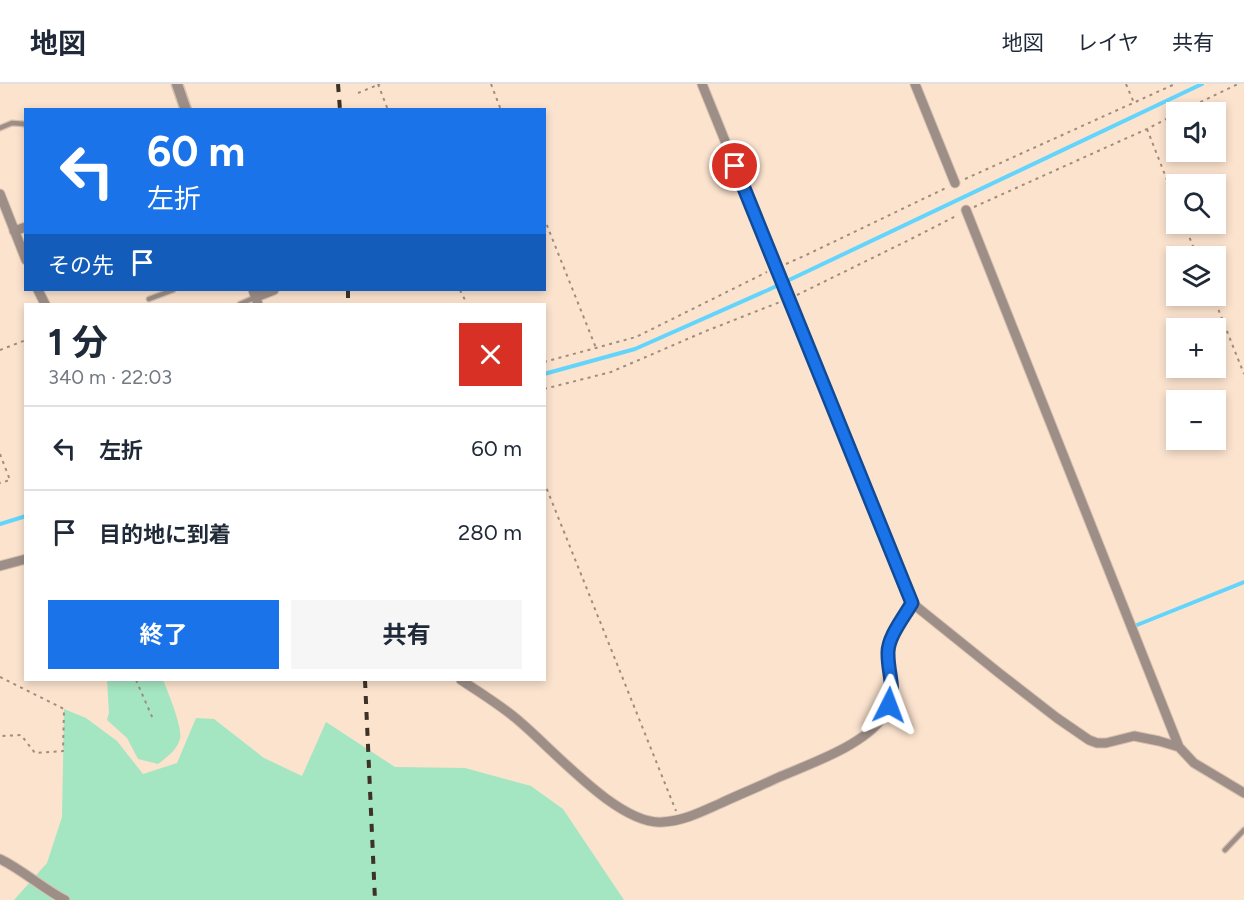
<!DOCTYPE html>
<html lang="ja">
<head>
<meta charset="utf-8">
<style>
  :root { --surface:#fff; --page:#f6f6f7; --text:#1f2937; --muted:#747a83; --line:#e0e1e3; --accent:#1a73e8 }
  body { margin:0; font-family:Figtree,"Noto Sans JP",sans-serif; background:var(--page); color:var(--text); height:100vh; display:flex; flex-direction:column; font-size:22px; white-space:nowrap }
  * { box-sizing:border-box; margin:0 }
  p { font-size:20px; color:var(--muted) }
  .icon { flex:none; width:33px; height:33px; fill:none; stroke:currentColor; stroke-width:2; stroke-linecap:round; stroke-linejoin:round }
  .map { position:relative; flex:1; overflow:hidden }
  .panel { position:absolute; left:24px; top:219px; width:522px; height:378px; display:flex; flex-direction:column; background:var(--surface); border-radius:0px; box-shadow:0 3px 9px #0003 }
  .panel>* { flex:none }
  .top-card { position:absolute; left:24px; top:24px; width:522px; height:183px; border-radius:0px; box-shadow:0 3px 9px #0003; background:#1a73e8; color:#fff; overflow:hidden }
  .fabs { position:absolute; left:1166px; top:18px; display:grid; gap:12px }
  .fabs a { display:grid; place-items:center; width:60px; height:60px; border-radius:0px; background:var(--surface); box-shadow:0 3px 9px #0003; font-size:30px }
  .pin { position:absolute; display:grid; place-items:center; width:51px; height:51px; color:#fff; margin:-26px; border:3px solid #fff; border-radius:50%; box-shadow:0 2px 6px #0007 }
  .me { position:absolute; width:66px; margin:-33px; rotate:3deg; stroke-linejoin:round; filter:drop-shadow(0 0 4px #0008) }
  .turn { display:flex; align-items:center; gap:21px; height:126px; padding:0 24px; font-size:27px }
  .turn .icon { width:78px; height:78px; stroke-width:2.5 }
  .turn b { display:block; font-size:42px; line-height:51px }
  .then { display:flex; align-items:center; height:57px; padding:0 24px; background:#0003; gap:12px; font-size:22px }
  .round { display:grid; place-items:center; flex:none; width:63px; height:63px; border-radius:0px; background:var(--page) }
  .overview { display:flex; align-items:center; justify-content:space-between; height:102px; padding:0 24px }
  h1 { font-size:36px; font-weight:700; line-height:45px }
  .action { display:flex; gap:12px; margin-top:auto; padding:12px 24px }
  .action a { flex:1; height:69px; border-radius:0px; background:var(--accent); color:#fff; font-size:24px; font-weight:700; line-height:69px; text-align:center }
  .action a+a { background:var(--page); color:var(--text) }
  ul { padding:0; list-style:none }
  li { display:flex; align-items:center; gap:18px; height:84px; padding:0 24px; border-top:2px solid var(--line) }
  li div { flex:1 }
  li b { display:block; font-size:22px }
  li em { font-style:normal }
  header { display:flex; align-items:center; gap:36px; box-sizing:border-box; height:84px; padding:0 30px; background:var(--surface); border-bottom:2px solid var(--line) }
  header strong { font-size:28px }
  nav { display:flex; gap:33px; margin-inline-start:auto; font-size:21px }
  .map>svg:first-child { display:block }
  .green { fill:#a4e6c2 }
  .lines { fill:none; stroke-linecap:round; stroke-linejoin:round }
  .stream { stroke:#63d5fc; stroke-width:4 }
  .service-casing { stroke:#d7c1ae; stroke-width:7 }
  .minor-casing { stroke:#d7c1ae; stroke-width:11 }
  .tertiary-casing { stroke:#d7c1ae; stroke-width:13 }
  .path { stroke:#9f8d7d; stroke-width:2; stroke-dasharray:3 4.5; stroke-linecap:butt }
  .service { stroke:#9d8e87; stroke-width:4.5 }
  .minor { stroke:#9d8e87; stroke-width:9 }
  .tertiary { stroke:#9d8e87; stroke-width:10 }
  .rail { stroke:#3e3227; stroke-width:4; stroke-dasharray:8 8; stroke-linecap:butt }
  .route-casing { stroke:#114b97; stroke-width:15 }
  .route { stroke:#1a73e8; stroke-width:10 }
</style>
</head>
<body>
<header>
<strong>地図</strong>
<nav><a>地図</a><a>レイヤ</a><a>共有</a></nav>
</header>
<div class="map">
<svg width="1244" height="816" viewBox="0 0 1244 816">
  <rect width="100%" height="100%" fill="#fbe3ce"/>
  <path class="green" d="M107 596H163C168 608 183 644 180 655 177 666 166 674 158 680L138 675 127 654 107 636 109 629Z
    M64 625 86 634 117 657 143 690 177 679 196 634 214 635 264 674 302 692 326 638 395 683 465 684 531 702 563 725 624 816H14L47 779 62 733Z"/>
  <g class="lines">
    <path class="stream" d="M544 290 635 265 768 206 1202 0
      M0 440 26 432
      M1137 541 1244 498"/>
    <defs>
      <path id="service" d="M0 44 12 39 25 40 26 42
        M149 215 173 206
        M240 220 256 213
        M1225 766 1244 746"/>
      <path id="minor" d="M702 0 912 519 999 589 1057 634 1089 656 1097 659H1106L1134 652 1159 657 1179 663 1194 679 1244 709
        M915 0 955 99
        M0 110 26 176
        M966 126 1179 663
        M14 147 26 143
        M38 206 45 220
        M253 206 258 220
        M256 213 274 206
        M0 482 26 475
        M461 596C479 608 497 619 513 632 549 660 617 742 663 738 683 737 701 728 719 720 738 711 758 703 777 694 809 680 863 662 883 633 902 605 884 590 889 563 891 549 905 532 912 519
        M0 775C23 786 42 804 65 816"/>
      <path id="tertiary" d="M177 0 186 26"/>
    </defs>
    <use href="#service" class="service-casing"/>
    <use href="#minor" class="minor-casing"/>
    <use href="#tertiary" class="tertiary-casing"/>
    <path class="path" d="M378 0 388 26
      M491 0 501 26
      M1126 0 1134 19
      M358 9 380 0
      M1180 28 1238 0
      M1147 45 1176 119
      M965 95 1175 0
      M974 123 1147 45 1176 30
      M544 134 596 264
      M1184 140 1197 172
      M786 180 804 172 946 104
      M460 206 467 220
      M797 211 909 156 958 131
      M1213 212 1244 290
      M0 266 26 256
      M544 278 636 253 767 188
      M544 305 611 288 706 247 780 218
      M0 370 10 396 0 399
      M544 398 676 727
      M0 593 64 625 63 667 35 669 21 651 0 652
      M136 596 153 635"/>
    <use href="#service" class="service"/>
    <use href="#minor" class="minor"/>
    <use href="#tertiary" class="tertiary"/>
    <path class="rail" d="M338 0 340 26
      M348 206V220
      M365 596 375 816"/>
  </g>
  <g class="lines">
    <defs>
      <path id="route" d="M735 82 912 519C904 533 887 554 888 570 888 590 895 600 889 621"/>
    </defs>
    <use href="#route" class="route-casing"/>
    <use href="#route" class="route"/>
  </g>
</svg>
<div class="fabs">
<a><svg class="icon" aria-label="sound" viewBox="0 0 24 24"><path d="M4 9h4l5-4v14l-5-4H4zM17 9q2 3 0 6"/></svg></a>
<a><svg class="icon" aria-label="search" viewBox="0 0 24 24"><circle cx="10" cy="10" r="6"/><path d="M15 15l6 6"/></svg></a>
<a><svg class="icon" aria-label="layers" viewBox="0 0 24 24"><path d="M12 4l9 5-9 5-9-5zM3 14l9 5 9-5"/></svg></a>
<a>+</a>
<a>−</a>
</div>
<div class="pin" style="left:735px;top:82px;background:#d93025"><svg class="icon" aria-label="arrive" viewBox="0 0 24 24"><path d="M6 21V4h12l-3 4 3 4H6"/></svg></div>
<svg class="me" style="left:889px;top:621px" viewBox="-20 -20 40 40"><path d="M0-17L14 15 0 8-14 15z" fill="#1a73e8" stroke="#fff" stroke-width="4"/></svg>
<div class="top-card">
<div class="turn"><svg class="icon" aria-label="left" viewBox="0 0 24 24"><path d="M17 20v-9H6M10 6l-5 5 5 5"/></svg><div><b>60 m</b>左折</div></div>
<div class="then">その先<svg class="icon" aria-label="arrive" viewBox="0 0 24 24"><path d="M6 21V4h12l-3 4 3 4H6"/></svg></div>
</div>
<section class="panel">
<div class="overview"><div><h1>1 分</h1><p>340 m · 22:03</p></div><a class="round" style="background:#d93025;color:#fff"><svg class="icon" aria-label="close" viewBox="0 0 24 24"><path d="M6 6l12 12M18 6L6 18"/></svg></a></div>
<ul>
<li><svg class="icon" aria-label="left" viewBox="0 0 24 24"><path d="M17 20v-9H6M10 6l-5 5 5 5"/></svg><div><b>左折</b></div><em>60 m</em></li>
<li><svg class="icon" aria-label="arrive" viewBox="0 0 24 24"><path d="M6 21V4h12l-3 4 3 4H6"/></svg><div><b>目的地に到着</b></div><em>280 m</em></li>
</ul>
<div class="action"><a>終了</a><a>共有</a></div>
</section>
</div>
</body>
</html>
